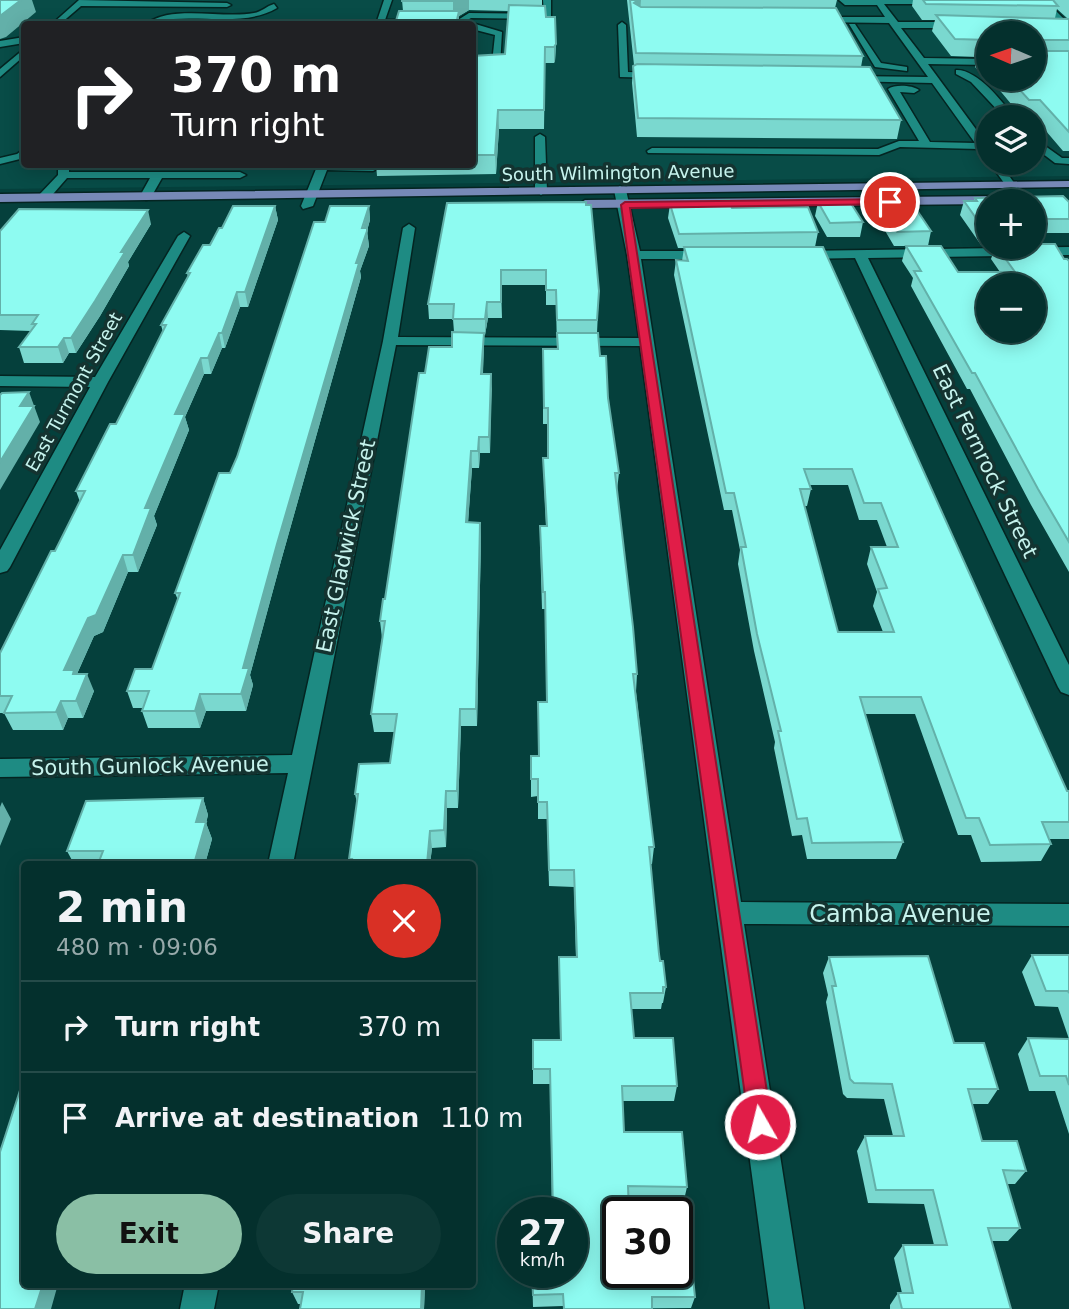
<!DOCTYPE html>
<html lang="en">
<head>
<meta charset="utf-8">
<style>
  :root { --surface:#04302d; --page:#0d3835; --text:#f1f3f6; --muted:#97a9aa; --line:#254b49; --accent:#8abfa5 }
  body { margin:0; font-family:"DejaVu Sans",sans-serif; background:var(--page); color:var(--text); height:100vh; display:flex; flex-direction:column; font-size:26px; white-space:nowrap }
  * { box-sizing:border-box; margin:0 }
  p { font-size:23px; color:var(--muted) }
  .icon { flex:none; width:38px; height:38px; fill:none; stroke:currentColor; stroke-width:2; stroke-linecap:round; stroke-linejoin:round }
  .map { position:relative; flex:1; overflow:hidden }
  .drawer { position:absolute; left:21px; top:861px; width:455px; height:427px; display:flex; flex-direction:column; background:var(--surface); border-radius:7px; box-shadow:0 4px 18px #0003,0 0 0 2px var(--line) }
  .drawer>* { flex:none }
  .guide { position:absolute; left:21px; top:21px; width:455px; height:147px; border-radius:7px; box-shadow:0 4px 18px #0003,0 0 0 2px var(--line); background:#202124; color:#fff; overflow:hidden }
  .needle { width:46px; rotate:272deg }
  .controls { position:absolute; left:976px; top:21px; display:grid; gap:14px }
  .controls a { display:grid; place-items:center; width:70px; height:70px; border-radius:50%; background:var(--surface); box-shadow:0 4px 18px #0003,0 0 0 2px var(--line); font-size:35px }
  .speed { position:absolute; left:497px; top:1197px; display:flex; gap:14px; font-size:35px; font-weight:700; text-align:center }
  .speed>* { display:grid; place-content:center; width:91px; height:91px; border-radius:50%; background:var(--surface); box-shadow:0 4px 18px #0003,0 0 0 2px var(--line); line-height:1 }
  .speed small { font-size:18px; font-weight:400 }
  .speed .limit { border:4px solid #111; border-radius:10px; background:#fff; color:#111 }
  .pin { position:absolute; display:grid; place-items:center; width:60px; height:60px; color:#fff; margin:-30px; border:4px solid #fff; border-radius:50%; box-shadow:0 2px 7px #0007 }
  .me { position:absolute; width:77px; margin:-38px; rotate:352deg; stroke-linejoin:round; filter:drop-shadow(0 0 5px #0008) }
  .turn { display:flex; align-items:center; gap:24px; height:147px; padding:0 35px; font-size:32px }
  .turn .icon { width:91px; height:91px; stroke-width:2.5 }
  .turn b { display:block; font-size:49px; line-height:60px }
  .round { display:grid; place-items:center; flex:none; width:74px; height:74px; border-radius:37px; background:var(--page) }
  .overview { display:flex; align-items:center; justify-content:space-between; height:119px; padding:0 35px }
  h1 { font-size:42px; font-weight:800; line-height:52px }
  .button { display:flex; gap:14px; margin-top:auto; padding:14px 35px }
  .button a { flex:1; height:80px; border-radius:42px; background:var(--accent); color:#111; font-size:28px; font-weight:800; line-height:80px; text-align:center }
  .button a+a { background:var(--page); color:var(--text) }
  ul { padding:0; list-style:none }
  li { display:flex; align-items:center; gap:21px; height:91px; padding:0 35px; border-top:2px solid var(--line) }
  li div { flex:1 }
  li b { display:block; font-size:26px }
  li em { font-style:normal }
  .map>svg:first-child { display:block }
  .built { fill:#084c47; fill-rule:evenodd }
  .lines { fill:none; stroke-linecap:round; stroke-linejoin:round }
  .minor-casing { stroke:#042421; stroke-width:3 }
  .major-casing { stroke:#042421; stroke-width:3 }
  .minor { fill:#1e8b83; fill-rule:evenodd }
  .major { fill:#7789b7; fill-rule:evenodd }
  .wall { fill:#7ad8cf; fill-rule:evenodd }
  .shaded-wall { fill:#63b0a9 }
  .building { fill:#8efbf1; stroke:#63b0a9; stroke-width:2; fill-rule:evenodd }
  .route { fill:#e11d48; stroke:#92132f; stroke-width:2 }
  .labels { text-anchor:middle; stroke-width:7; stroke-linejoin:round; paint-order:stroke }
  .far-street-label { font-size:18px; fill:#c6f3ed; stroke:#143330 }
  .street-label { font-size:21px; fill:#c6f3ed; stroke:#143330 }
  .near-street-label { font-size:24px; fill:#c6f3ed; stroke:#143330 }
</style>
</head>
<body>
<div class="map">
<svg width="1069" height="1309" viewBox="0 0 1069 1309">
  <rect width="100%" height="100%" fill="#05403c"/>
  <path class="built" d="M0 0H1069V176L0 189ZM24 24H472V164H24ZM989 33H1034V79H989ZM989 117H1034V163H989Z"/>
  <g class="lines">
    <defs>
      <path id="minor" d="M79 0 227 3 231 5 227 7 81 6 60 24H52Z
        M384 0H392L385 20H424L428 23 376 24Z
        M543 0H551V19L471 18 460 24 453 23 469 13 544 14Z
        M839 0H945L942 4H884L898 22H963L967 25 963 28H901L924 58 989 59V65L928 64 989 147V158L979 149 900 147 879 155 648 153 647 151 652 148 878 149 899 141H919L888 89C895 84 912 85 919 90L914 93 900 92 930 142 975 143 932 83 846 81 844 79 849 76 928 77 889 23 813 22 816 17H885L877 5H845Z
        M1037 0H1045L1069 24V29H1064Z
        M274 4 277 8C246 26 208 16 173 19 163 20 155 25 146 24 172 4 222 19 254 13 261 12 267 6 274 4Z
        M622 22 626 25 628 72 659 73 664 76 662 78 620 77 618 25Z
        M469 24 472 23 502 32 500 66 492 70 472 71V65L492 63 495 35 472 29V24Z
        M849 24H855L881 63 907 67V71L875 67Z
        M24 37V43L0 47V41Z
        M24 49V56L0 77V69Z
        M956 70C977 69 1002 101 1014 117H1004L971 82 956 74Z
        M540 134 545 137 547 191 541 195 535 191V137Z
        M1034 138 1062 158H1069V164L1055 163 1034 147Z
        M24 149V158L0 164V158L17 154Z
        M989 162 1000 163 1027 201H1017Z
        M58 164H69V172H240L246 175 240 178H162L150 199 146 200 140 196 150 178H67L47 201H39V195L58 175Z
        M318 164 373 165 379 168 373 171 327 170 313 206 303 209 301 206Z
        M620 186 626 190 640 251H709L716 255 709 259H641L741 902 1069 904V926L744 924 804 1309H770L640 346 396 345 293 864H268L288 773 0 777V759L292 755 383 341 403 228 409 224 415 228 398 337 639 338 627 255 614 190Z
        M184 232 190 236 108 382 10 567 7 571 0 573V550L90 387 0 386V376L95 377 178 236Z
        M1069 247V255L868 258 1069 665V695L1061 692 1058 687 855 258 801 259 794 255 801 251Z
        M185 1284H219L214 1309H180Z"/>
      <path id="major" d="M1069 181V187L0 202V194Z
        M1000 196 1004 197 1005 201H989V204L585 208 579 204 585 200Z"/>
    </defs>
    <use href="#minor" class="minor-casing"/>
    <use href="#major" class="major-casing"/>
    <use href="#minor" class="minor"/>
    <use href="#major" class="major"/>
  </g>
  <path class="wall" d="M402 0H542V6L556 44 555 61 554 63H545L544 129H499L496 174 377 176 376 164H472V56L505 54 508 11 469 10 459 16V24H395L403 11Z
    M627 0H837L835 8 863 56 861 67 901 120 897 139 637 137 632 83 633 66 634 65Z
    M913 0H1069V151H1063L1034 117H1022L997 87H993L975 67 978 57 951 56 932 31 935 20H922L912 6ZM1057 9 1067 18H1055ZM989 33 1034 79H989Z
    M975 198 1069 202V233H1043L1040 244 1069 261V572L1031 505 970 389H967L911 286 913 278 902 261 906 246 958 272H1000L991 259 995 247H1034V201H989V245H981L960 215 964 201H974Z
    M818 202 863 222 860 237H827L815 216Z
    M447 203 599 291 597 333 619 473 617 490 637 674 636 692 654 847 652 864H650L659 954 666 987 663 1003H662L661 1009H631L634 1038 677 1086 674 1101H622L624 1132 687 1187 684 1200H629L618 1272 695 1297 691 1308 563 1309V1306L533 1307 532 1272H572V1213H552L550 1084H533V1040H560L559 957H576L574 887 549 886 547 819H538V796L531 797V756H539L547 702 545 609H542L540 543V526H546L543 458H548V424H543V349H557L556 305H546V285H501L502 318H488L485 335H484L483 374H491L490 453H480L479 468H472L468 522 480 523 481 539 477 726H461L458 808H447L446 847 432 848 430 864H350L349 859 357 803 355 794 390 763 394 732H374L371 714 382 638 380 621 385 599 425 373 452 347 454 332 453 319H429L428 304Z
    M880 203 931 231 928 246H894L877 217Z
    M670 204 732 208 818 232 815 247 1067 791H1069V839H1048L1051 844 1041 861 981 862 971 835H958L915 714H865L903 842 896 859H807L802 835 792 836 774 748 775 742 754 651 738 564 740 550 732 510H724L674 275 676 260 682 261 684 248H678L668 218ZM809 485H848L859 520H877L887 547H871L867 564 877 592 873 606 883 632H838L804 506H807L811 489Z
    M275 206 278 220 248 307H240L225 348H222L211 374H204L185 417 189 430 154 516 157 525 138 572H128L103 632 94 636 77 674 94 691 83 718H68L63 730H13L4 713H0V653L55 551 80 502 76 491 116 424 163 332 161 325 188 277 187 273 222 228Z
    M369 206 370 220 367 231 369 246 360 271 361 277 281 561 250 675 253 685 246 711H206L200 728H148L142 711 143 708H133L127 691 152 669 178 600 175 593 237 457 325 222Z
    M151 224 128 262 129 266 100 316 76 353H69L63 363H24L19 347 31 331 0 330V231Z
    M203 798 208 815 206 823 212 839 205 864H74L67 851Z
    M1032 955H1069V1134L1055 1091H1029L1018 1054 1028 1038 1069 1039 1058 1007 1035 1006 1022 972Z
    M829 957 954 1043 998 1089 988 1104H972L982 1141 1026 1171 1015 1184H1007L1020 1228 1008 1241H992L1011 1309H890V1305L898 1293H902L894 1258 903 1245H934L924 1204 868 1203 857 1151 865 1136H893L884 1099 847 1098 843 1094 826 1002 828 995 823 973Z
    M293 1284H445L425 1285 424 1309H300L301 1304H298L292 1292Z"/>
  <path class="shaded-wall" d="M21 0H32L36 12 6 37 0 39V16Z
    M455 0H469V10L459 16V24H456L453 18V1Z
    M638 0H641L640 13 634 3Z
    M556 44 555 61 554 63V47Z
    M498 110 499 129 496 174 495 155Z
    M275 206 278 220 248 307 245 292Z
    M369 206 370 220 365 237 367 231 369 246 360 271 361 277 281 561 250 675 253 685 246 711 241 694 243 668Z
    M148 210 151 224 128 262 129 266 100 316 76 353 71 338 121 252Z
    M237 292 240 307 225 348 222 333Z
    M487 302 488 318 485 335V319Z
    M219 333 222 348 211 374 208 358Z
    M484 333V348L482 389 481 374Z
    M64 338 69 353 63 363 58 347Z
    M201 358 204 374 185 417 189 430 154 516 157 525 138 572 133 555 145 508 175 414Z
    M491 374 492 389 490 453 489 437Z
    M29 392 40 422 0 490V462L20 406Z
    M479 437 480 453 479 468 478 451Z
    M471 451 472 468 467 539 466 522Z
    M480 523 481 539 477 726 476 709Z
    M123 555 128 572 103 632 94 636 76 676 87 674 94 691 83 718 64 670 88 618Z
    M200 694 206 711 200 728 195 711Z
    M61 701 68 718 63 730 56 712Z
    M460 709 461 726 458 808 457 791Z
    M446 791 447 808 446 847 444 830Z
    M203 798 208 815 206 823 212 839 205 864H194L196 822Z
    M2 802 11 819 0 846V807Z
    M430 831 432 848 430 864H427Z
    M43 1284H58L51 1309H35Z
    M422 1284H425L424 1309H421Z"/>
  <path class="building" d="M0 0H21L0 16Z
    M402 0H455L453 1H402Z
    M630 0H638L634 3 641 7 836 8 863 56 636 53Z
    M923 0H1053L1058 6 926 4Z
    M509 5 545 6 546 17H555L556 44 554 47H545L544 110H498L495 155H472V56L505 54Z
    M399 11H459L456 24H395Z
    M936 15 1069 19V40H1039L1036 48 1039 51H1069V132L1040 100H1029L1010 79H1034V33H989V40L955 39Z
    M173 20H334L332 24H170Z
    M980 50H989V60Z
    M637 64 870 67 901 120 638 118 633 66Z
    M1063 196 1069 202V219H1036L1044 230H1034V201H989V231H985L964 201H977L975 198Z
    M729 200 732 208 808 207 818 232 679 234 670 204Z
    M586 202V205H591L599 291 597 320H557L556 290H546V270H501V302H487L485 319H453L454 304H428L447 203Z
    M818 202H850L863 222 830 223Z
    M880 203H912L931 231 897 232Z
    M233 206H275L245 292H237L222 333H219L208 358H201L175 414H185L145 508H151L133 555H123L96 615 88 618 64 670H74L73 674H87L76 701H61L56 712 4 713 12 696H0V653L51 551H55L85 491H76L110 424H116L141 375 166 325H161L190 273H187L203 245H210L219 228H222Z
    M330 206H369L362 228H367V231L356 263H359L277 544 243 668H249L241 694H200L195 711H142L149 691H127L135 669H152L180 593H175L219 473H230L237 457 314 222H325Z
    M19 209 148 210 121 252H125L95 301 71 338H64L58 347H19L36 324H32L38 315H0V231Z
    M1034 244H1055L1064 259H1067L1069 261V542L1038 489 975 373H972L914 271H921L906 246H941L958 272H1015L997 247H1034ZM989 285H1034V331H989Z
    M684 247H823L1067 791H1069V822H1042L1051 844 990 845 979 818H966L921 697H860L903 842 812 843 807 818 797 819 778 731H781L757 634 741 547H746L734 493H726L676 260 688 261ZM804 469H852L864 503H881L898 547H871L887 588 878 589 894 632H838L800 489H811Z
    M452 332 484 333 481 374H491L489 437H479L478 451H471L466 522 480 523 476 709H460L457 791H446L444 830 430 831 427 864H351L352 859H349L358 794H355L359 764 390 763 397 714H371L385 621H380L383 599H385L419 373H425L429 347H452Z
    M557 333H598L600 356H606L608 398 619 473H615L633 627 637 674H633L654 847H649L659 954 660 961H663L666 987H663V993H630L634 1038H673L677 1086H622L624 1132H682L687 1187 628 1186 629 1213H618V1272H677V1240H689L695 1297H652V1309H564L563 1294 533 1295 532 1272H572V1213H553L550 1069H533V1040H561L559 957H577L574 870H549L547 802H538V779H531V756H539L538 702H547L545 592H543L540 526H547L543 458H548V408H544L543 349H558Z
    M29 392 20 406H34L0 462V395L2 393Z
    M203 798 196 822H206L194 864H98L103 851H67L86 801Z
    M1032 955H1069V993L1068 991H1046Z
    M928 956 954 1043H984L998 1089H968L982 1141H1017L1026 1171 1003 1170 1020 1228H988L1011 1309H902L898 1293H913L903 1245H947L933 1190H876L865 1136H904L892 1084 854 1083 850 1079 832 986H836L829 957Z
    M1028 1038 1069 1039V1085L1066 1076H1040Z
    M24 1078V1284H43L35 1309H0V1152Z
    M293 1284H422L421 1309H300L303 1292H292Z"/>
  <path class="route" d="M890 199 894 202 893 204 630 208 772 1124 769 1132 760 1136 752 1132 749 1124 621 205 625 202Z"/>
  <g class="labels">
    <g class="far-street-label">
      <text transform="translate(618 173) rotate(-1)" y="6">South Wilmington Avenue</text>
      <text transform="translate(74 392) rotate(-61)" y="6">East Turmont Street</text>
    </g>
    <g class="street-label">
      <text transform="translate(985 461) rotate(64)" y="7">East Fernrock Street</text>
      <text transform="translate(346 546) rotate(-78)" y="7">East Gladwick Street</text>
      <text transform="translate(150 766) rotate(-1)" y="7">South Gunlock Avenue</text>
    </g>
    <g class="near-street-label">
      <text x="900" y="922">Camba Avenue</text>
    </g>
  </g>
</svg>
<div class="controls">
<a><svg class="needle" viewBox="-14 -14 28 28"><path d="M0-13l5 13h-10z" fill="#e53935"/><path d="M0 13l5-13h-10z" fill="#97a9aa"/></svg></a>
<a><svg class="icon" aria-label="layers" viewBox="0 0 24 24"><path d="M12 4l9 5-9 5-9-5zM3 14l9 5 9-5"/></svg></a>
<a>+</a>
<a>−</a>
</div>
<div class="speed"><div>27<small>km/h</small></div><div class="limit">30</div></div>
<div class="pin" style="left:890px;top:202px;background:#d93025"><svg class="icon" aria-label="arrive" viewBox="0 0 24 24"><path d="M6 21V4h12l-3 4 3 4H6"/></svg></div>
<svg class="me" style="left:760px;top:1124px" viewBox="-20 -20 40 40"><circle r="17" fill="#e11d48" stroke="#fff" stroke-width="3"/><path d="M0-11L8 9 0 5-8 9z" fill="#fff"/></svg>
<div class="guide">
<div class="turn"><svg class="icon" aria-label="right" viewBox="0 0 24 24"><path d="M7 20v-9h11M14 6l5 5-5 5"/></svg><div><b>370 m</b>Turn right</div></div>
</div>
<section class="drawer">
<div class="overview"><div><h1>2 min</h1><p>480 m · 09:06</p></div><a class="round" style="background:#d93025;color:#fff"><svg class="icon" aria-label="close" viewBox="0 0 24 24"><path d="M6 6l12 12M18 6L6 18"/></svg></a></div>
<ul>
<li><svg class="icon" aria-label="right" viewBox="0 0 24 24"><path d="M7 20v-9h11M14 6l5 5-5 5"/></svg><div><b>Turn right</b></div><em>370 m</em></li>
<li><svg class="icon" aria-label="arrive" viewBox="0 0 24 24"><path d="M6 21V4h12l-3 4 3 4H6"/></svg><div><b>Arrive at destination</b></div><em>110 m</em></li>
</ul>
<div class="button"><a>Exit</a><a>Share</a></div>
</section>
</div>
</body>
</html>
